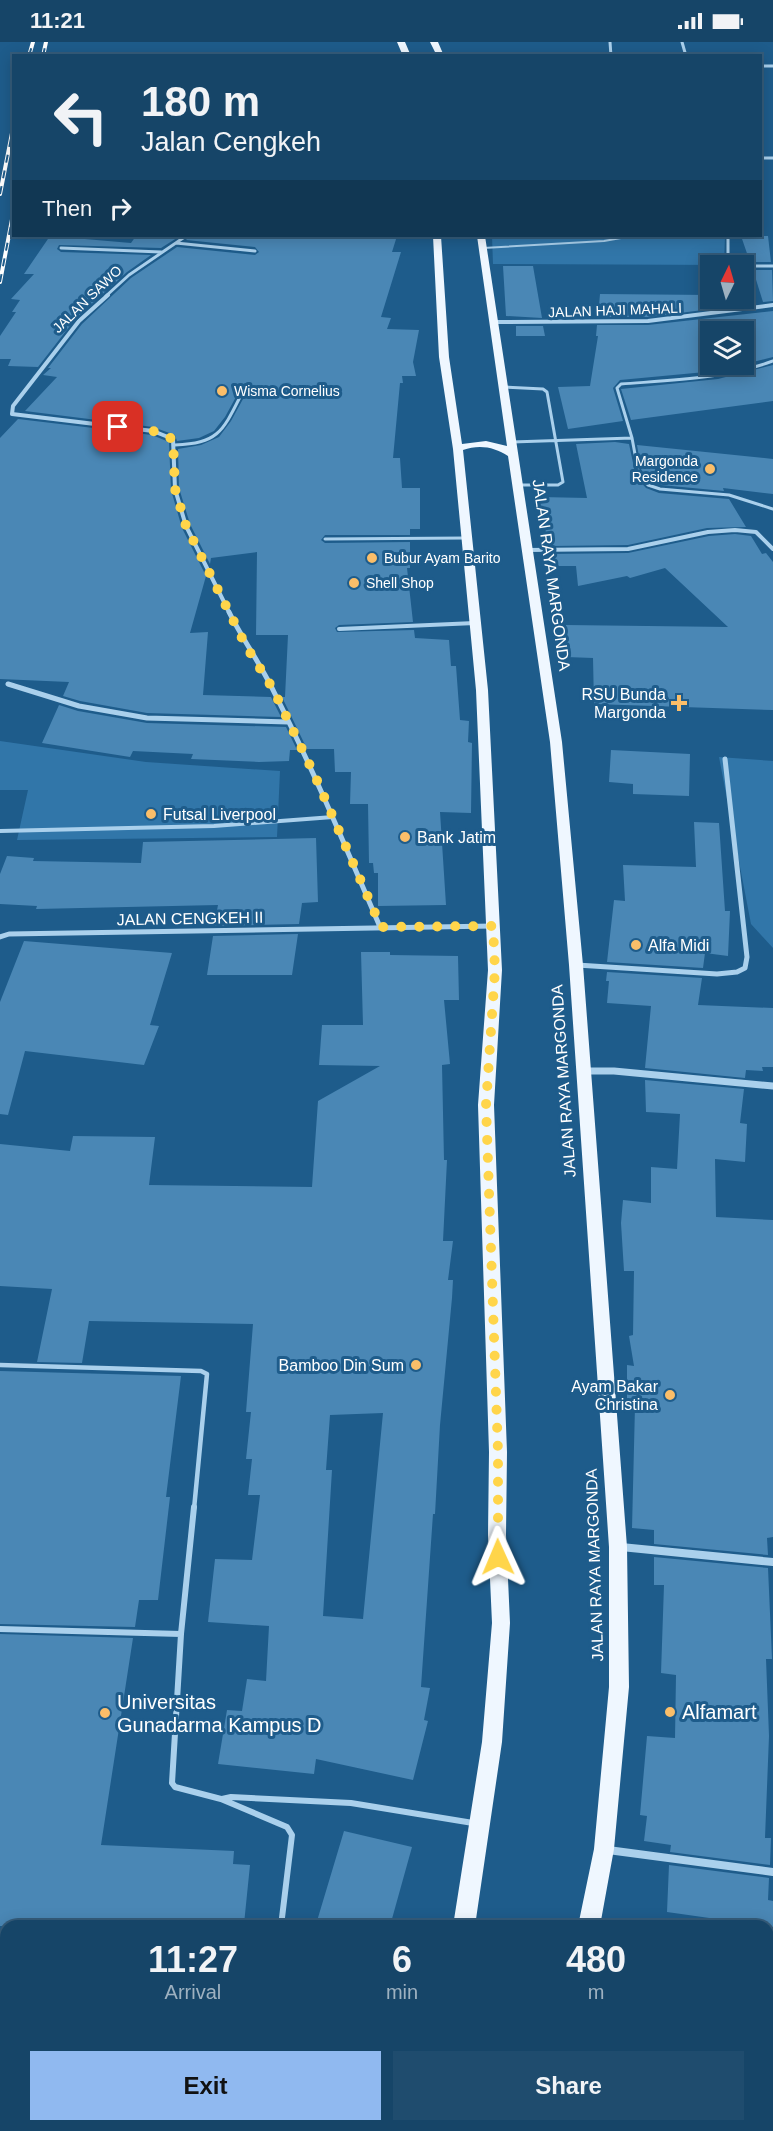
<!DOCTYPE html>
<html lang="en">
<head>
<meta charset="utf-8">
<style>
  :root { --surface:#164568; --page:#1f4c6e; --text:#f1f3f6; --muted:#9eb1c0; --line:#355d7c; --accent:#90b9f0 }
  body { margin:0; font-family:Arial,sans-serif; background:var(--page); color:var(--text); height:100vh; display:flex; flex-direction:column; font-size:22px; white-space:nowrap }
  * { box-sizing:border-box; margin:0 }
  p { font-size:20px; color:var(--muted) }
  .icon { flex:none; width:33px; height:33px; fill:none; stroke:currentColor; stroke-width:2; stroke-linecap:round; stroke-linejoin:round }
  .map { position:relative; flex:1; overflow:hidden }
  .sheet { position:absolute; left:0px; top:1878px; width:774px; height:212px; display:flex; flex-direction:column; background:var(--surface); border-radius:18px 18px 0 0; box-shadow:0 3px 15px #0003,0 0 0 2px var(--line) }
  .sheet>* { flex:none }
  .top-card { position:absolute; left:12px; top:12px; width:750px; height:183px; border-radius:0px; box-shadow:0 3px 15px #0003,0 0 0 2px var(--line); background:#164568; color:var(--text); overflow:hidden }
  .needle { width:39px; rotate:5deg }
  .tools { position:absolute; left:700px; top:213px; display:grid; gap:12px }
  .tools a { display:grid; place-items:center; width:54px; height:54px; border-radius:0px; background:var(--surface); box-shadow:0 3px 15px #0003,0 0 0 2px var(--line); font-size:30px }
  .pin { position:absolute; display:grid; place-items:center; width:51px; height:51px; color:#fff; margin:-26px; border-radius:12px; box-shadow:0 3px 9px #0006 }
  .me { position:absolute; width:66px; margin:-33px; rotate:359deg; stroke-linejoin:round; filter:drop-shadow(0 0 4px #0008) }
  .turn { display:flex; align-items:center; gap:21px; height:126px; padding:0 30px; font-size:27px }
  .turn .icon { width:78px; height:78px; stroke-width:2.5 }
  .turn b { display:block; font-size:42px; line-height:51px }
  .then { display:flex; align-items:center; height:57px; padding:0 30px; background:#0003; gap:12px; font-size:22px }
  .eta { display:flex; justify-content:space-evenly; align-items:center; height:102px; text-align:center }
  .eta b { font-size:36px; font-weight:700; line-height:42px }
  .primary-button { display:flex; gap:12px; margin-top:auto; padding:12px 30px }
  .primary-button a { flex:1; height:69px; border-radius:0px; background:var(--accent); color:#111; font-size:24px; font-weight:700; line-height:69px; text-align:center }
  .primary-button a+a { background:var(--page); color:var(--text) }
  .status { display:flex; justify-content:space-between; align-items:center; height:42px; padding:0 30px; background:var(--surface); direction:ltr }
  .status svg { height:16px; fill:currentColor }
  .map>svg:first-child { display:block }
  .green { fill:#3176a9 }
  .building { fill:#4a87b5; fill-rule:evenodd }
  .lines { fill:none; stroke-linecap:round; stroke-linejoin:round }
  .service-far4 { stroke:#aad0ec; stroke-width:2 }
  .service-far3 { stroke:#aad0ec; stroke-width:3 }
  .service-far2 { stroke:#aad0ec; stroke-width:4 }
  .service-far1 { stroke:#aad0ec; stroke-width:4.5 }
  .service { stroke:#aad0ec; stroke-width:6 }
  .minor-far4 { stroke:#aad0ec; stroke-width:3 }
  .minor-far3 { stroke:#aad0ec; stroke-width:4 }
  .minor-far2 { stroke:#aad0ec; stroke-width:5 }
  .minor-far1 { stroke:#aad0ec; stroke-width:7 }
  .minor { stroke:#aad0ec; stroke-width:8 }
  .primary { fill:#eff7ff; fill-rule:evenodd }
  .rail-casing { stroke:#fff; stroke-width:4 }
  .rail { stroke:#1e5c8b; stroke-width:2; stroke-dasharray:8; stroke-linecap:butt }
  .route { stroke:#ffd54a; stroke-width:10; stroke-dasharray:0 18 }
  .poi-dot { fill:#fbbe69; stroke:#1e5c8b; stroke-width:2 }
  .labels { text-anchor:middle; stroke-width:6; stroke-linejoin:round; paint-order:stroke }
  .far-street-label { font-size:14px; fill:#fff; stroke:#1e5c8b }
  .far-poi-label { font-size:14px; fill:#fff; stroke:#1e5c8b; text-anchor:start }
  .street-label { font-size:16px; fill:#fff; stroke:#1e5c8b }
  .poi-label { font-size:16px; fill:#fff; stroke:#1e5c8b; text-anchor:end }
  .near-poi-label { font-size:20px; fill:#fff; stroke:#1e5c8b; text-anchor:start }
</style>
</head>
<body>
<div class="status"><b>11:21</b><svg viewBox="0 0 49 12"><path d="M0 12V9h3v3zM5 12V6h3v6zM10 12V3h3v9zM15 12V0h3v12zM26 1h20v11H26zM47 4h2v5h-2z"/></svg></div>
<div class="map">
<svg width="773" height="2089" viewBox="0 0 773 2089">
  <rect width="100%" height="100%" fill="#1e5c8b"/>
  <path class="green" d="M492 194H725L724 223 493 222Z
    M0 699 146 720 280 729 277 795 17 798 28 748H0Z
    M719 715 773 719V906L751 882Z"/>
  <path class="building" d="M50 194 131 201 136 194H180L161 206 59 203 57 207 61 210 151 213 127 230 76 276 38 325 8 324 11 317H0V294L16 270H12L20 258 11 257 34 232H24Z
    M190 194H397L392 210H401L381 275 391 276 387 287 419 288 413 320 416 334H402L403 341H400L393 416H400L402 446H420V487H410V493H325L321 498 325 501 410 500V526H407L413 580 339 583 335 586 337 590 414 588 415 596 449 598 451 624H456L460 678 469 679 468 700 472 701 471 771 440 770 446 863 378 864V831H374L373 821H369L368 762H350L351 730H335L334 707H307L282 655H285L288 593H256L257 510 211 516 210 522 190 482 179 446 178 407 201 403 219 395 231 379 243 357V352L237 353 225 375 214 389 199 396 177 399 175 393 153 385 25 369 57 335 43 333 51 326H48L82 282 131 236 177 205 255 213 259 210 255 205 186 198Z
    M741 194H768L771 220H750Z
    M503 224H533L542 276 506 274Z
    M753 228H772L773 259 763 260Z
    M600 252 711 253V267L648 275H598Z
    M773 269V315L716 329 620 338 613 346 623 379 568 387 558 345 590 344 598 294H596L597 283H648ZM711 290H744V322H711Z
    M516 284H543L545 294H516Z
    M773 323V359L631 378 621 347 718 337Z
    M18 377 152 393 169 400 171 448 182 486 206 534 190 591 208 590 203 653 271 655 281 675 147 671 80 659 63 654 69 640 0 637V396Z
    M615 400 629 402 636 435 646 446 659 451 729 457 746 485 707 486 628 503 551 504 549 494H546L545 478H542L540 455 587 456 576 402Z
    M637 403 773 417V452L723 446 724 449 661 443 650 440 642 432Z
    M735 492 751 494 762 512 766 511 773 520V668L594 662 593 616 566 615V583L728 585 665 526 630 536 627 534 578 544 576 524H553L552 512 628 511 709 494Z
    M59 663 78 669 147 681 286 685 297 708H290L289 719 259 720 191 717 193 712 133 709 130 715 42 701Z
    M611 708 690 712 689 754 633 752V742L609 740Z
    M694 780 719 781 725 869H730L728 914 705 911 703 926 607 920 614 858 625 859 623 823 696 825Z
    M316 796 318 860 302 861 299 882 214 884 218 863 36 867 37 864 0 862V832L7 814 34 816 33 819 141 821 143 800Z
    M298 892 292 933H207L213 894Z
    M24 899 172 911 150 983 159 984 144 1023 25 1009 8 1073 0 1072V960Z
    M361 910H390V913L458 914 459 958H444L450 1022 442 1023 444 1118H447L443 1199H453L448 1238H453L452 1256 440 1383 435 1472H433L421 1645 430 1646 424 1678 428 1679 413 1738 316 1717 314 1732 218 1722 227 1668 242 1669 247 1637 266 1639 269 1584 208 1580 215 1517 252 1518 260 1453H248L252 1417H246L251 1370H246L253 1282 89 1279 82 1321 37 1320 52 1247 0 1244V1102L70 1109 73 1094 155 1095 149 1143 312 1145 318 1059 380 1024 319 1023 322 983H363ZM383 1371 363 1577 323 1574 332 1428H326L330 1373Z
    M607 930 702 936 698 963 773 966V1025H762L763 1029 746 1028 745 1036 645 1026 651 964 607 961 609 939H606Z
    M645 1038 744 1047 740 1081 747 1082 745 1120 715 1117 716 1175 773 1178V1495L767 1496 768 1513 654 1502V1488L632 1486 635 1364H627V1323L634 1324 629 1294 633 1293 634 1229H624L621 1181 623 1158 651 1161V1125L677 1127 680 1072 646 1070Z
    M0 1329 181 1334 166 1455H170L158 1558H139L135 1585 0 1582Z
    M654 1515 768 1526 772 1617H766L769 1694 765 1796H771L770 1823 670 1810 671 1803 644 1799 647 1774 640 1773 647 1694 675 1696 676 1633 661 1631 664 1543H654Z
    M0 1592 133 1596 101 1803 234 1809 233 1822 250 1823 244 1882 162 1878 161 1884H0Z
    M344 1789 412 1805 390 1884H320L321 1880 317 1879Z
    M669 1823 769 1836 768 1858 773 1859V1885L667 1870Z"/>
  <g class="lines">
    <path class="service-far4" d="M483 206 604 199 621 196V194"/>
    <path class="service-far3" d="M773 319C724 337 673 338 621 342L617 346 632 396 639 434 648 443 660 447 729 453 773 467
      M503 345 543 347 547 350 563 440 558 443H517
      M512 400 632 396
      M175 403C217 401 222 391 240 355
      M325 497 466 496"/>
    <path class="service-far2" d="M339 587 475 581
      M0 789 214 784 333 775"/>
    <path class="service-far1" d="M0 1323 201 1329 207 1332 194 1467"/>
    <path class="service" d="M194 1465 181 1592 172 1741 175 1745 221 1757 287 1785 292 1793 281 1884
      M0 1587 181 1592
      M222 1757 231 1755 351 1761 473 1781"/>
    <path class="minor-far4" d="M610 0 611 14
      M682 0 686 14
      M760 24H773
      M760 116H773
      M728 194V224
      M176 201 255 209
      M61 206 161 210
      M744 224H773
      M106 254 129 233 186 194"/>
    <path class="minor-far3" d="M108 253 79 279 13 364 12 372 153 389 173 397 175 447 186 484 230 572
      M494 280 648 279 773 263
      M527 508 628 507 708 490 735 488 756 490 773 507"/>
    <path class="minor-far2" d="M229 570C243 598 261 623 274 650 313 727 346 806 380 885
      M8 642 79 664 147 676 288 680
      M0 895 9 892 493 884
      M577 923 717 932 737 930 745 926 747 915 725 717"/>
    <path class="minor-far1" d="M584 1029H614L773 1044"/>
    <path class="minor" d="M621 1505 773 1520
      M608 1808 773 1830"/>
    <path class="primary" d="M397 0H405L411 14H403Z
      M430 0H438L444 14H437Z
      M433 194H441L449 315 462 402 486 399 507 404 477 194H485L562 700 583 923 627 1505 629 1645 614 1807 600 1884H578L594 1807 609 1645V1505L569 923 550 700 508 414C495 405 479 402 463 408L488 648 502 928 494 1063 507 1410 506 1493 510 1581 502 1700 475 1884H453L482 1700 492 1581 488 1493 489 1410 478 1063 488 928 476 648 453 407 439 315Z
      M396 2084H418L416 2089H394Z
      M530 2084H552L551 2089H529Z"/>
    <defs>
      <path id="rail" d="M29 14 33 0
        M43 14 46 0
        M0 152 14 81
        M0 240 14 167"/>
    </defs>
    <use href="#rail" class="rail-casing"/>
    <use href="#rail" class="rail"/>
  </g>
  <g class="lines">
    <path class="route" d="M118 385 153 389 173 397 175 447 186 484 246 604 273 647 315 734 381 885 493 884 495 928 486 1063 498 1410V1515"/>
  </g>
  <g class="poi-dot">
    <circle cx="222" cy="349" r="6"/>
    <circle cx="710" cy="427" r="6"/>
    <circle cx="372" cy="516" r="6"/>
    <circle cx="354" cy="541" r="6"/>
    <path d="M676 652h6v6h6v6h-6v6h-6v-6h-6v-6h6z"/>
    <circle cx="151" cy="772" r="6"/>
    <circle cx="405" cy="795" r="6"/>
    <circle cx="636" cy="903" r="6"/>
    <circle cx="416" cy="1323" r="6"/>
    <circle cx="670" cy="1353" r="6"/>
    <circle cx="670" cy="1670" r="6"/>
    <circle cx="105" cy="1671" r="6"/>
  </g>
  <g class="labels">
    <g class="far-street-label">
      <text transform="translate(87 257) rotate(-44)" y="5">JALAN SAWO</text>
      <text transform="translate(615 268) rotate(-2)" y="5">JALAN HAJI MAHALI</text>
    </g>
    <g class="far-poi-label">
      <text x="234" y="354">Wisma Cornelius</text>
      <text x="698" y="424" text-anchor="end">Margonda<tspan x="698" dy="16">Residence</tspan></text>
      <text x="384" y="521">Bubur Ayam Barito</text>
      <text x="366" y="546">Shell Shop</text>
    </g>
    <g class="street-label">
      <text transform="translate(552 533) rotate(82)" y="6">JALAN RAYA MARGONDA</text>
      <text transform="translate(190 876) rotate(-1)" y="6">JALAN CENGKEH II</text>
      <text transform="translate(563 1039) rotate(-94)" y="6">JALAN RAYA MARGONDA</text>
      <text transform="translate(594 1523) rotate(-92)" y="6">JALAN RAYA MARGONDA</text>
    </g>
    <g class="poi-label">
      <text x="666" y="658">RSU Bunda<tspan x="666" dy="18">Margonda</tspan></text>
      <text x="163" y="778" text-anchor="start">Futsal Liverpool</text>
      <text x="417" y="801" text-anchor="start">Bank Jatim</text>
      <text x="648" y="909" text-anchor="start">Alfa Midi</text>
      <text x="404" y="1329">Bamboo Din Sum</text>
      <text x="658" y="1350">Ayam Bakar<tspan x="658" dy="18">Christina</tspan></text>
    </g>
    <g class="near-poi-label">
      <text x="117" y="1667">Universitas<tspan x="117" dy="23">Gunadarma Kampus D</tspan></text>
      <text x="682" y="1677">Alfamart</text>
    </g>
  </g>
</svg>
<div class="tools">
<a><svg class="needle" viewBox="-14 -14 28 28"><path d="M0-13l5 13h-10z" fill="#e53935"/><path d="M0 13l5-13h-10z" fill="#9eb1c0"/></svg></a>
<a><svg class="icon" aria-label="layers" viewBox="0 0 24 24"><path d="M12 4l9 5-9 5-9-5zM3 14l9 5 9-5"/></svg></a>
</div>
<div class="pin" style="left:118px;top:385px;background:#d93025"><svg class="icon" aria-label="arrive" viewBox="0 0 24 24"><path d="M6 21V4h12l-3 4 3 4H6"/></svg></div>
<svg class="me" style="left:498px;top:1515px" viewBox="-20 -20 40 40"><path d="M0-17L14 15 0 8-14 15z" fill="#ffd54a" stroke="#fff" stroke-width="4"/></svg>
<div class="top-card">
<div class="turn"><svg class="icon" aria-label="left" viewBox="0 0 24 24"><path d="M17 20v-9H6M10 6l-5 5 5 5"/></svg><div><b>180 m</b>Jalan Cengkeh</div></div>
<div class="then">Then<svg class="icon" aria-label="right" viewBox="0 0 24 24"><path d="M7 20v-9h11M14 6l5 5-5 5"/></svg></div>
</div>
<section class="sheet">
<div class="eta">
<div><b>11:27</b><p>Arrival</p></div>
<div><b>6</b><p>min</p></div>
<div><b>480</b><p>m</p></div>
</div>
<div class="primary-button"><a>Exit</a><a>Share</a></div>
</section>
</div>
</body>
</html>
